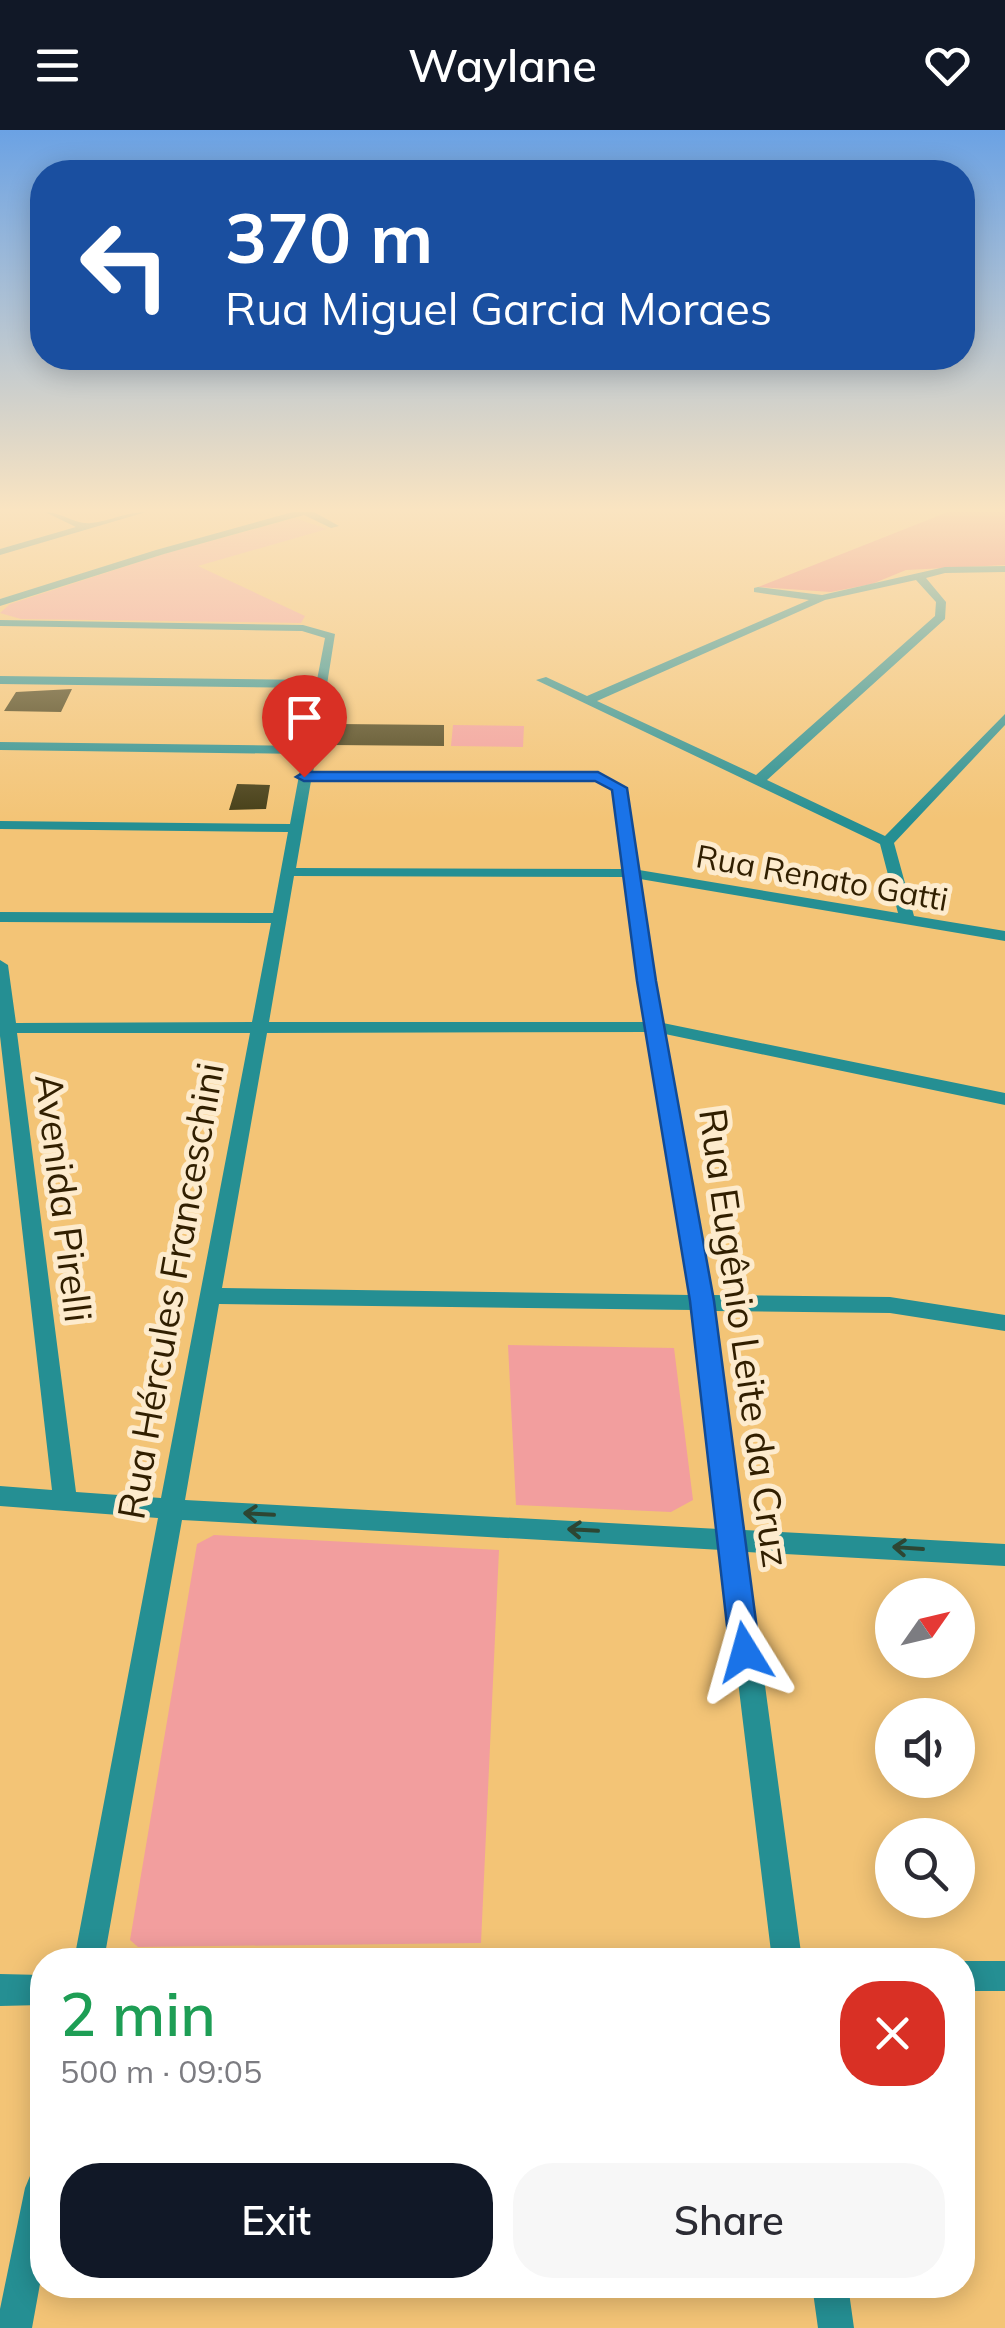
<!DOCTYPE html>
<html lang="en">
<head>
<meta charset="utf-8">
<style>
  :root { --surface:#fff; --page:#f7f7f7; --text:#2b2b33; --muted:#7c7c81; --accent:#111827 }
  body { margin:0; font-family:Mulish,sans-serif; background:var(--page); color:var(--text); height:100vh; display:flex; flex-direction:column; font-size:38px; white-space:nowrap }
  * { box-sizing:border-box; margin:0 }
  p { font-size:32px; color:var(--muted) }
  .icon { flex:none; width:55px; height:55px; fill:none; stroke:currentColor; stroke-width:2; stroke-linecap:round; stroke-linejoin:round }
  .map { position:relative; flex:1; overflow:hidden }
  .sheet { position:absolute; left:30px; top:1818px; width:945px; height:350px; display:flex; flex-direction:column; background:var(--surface); border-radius:40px; box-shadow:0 5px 25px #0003 }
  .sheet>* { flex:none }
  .banner { position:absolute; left:30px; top:30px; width:945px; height:210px; border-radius:40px; box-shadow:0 5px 25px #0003; background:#1a4fa0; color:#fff; overflow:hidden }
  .needle { width:65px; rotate:56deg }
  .fabs { position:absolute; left:875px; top:1448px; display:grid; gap:20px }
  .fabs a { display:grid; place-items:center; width:100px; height:100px; border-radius:50%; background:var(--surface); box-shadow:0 5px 25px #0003; font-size:50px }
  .pin { position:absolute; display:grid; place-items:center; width:85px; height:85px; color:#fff; margin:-102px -42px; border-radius:50% 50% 50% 0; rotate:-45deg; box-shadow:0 0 10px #0007 }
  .pin .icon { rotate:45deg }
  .me { position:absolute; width:110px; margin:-55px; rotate:352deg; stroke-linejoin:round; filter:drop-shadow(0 0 8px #0008) }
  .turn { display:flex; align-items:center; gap:35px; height:210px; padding:0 30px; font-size:45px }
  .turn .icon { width:130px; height:130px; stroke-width:2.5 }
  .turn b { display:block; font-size:70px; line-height:85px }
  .round { display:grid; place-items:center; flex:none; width:105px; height:105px; border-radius:40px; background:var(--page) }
  .overview { display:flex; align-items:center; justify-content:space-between; height:170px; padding:0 30px }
  h1 { font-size:60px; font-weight:600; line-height:75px; color:#1e9e55 }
  .cta { display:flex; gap:20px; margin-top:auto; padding:20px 30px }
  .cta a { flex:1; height:115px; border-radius:40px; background:var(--accent); color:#fff; font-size:40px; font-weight:600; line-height:115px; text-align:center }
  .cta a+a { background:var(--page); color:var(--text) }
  header { display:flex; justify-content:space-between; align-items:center; height:130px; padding:0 30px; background:var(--accent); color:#fff; font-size:45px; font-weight:600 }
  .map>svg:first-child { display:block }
  .green { fill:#f29e9e }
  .forest { fill:#ea767a }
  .building { fill:#443d16 }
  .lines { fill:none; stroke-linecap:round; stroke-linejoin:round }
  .minor { fill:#258f93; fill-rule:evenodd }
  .oneway { stroke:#2d4633 }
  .route { fill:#1a73e8; stroke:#114b97; stroke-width:2.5 }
  .labels { text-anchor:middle; stroke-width:10; stroke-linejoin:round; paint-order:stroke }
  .far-street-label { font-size:32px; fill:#311f00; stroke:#fdebcd }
  .street-label { font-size:38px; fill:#311f00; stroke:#fdebcd }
</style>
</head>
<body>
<header><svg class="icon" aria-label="menu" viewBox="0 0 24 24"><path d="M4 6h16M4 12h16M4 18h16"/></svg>Waylane<svg class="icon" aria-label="heart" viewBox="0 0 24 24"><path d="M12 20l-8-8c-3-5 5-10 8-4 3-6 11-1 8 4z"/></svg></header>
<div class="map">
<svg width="1005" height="2198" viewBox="0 0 1005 2198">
  <rect width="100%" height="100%" fill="#f3c476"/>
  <path class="green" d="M295 388 327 399 198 436 305 486 301 493 21 489 0 483 10 474 167 423Z
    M453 595 524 596 523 617 451 616Z
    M508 1215 674 1218 693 1370 671 1382 516 1375Z
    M214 1405 499 1420 481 1813 138 1817 130 1810 197 1414Z"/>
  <path class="forest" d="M948 382H1005V435L906 440 872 454 831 462 758 457Z"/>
  <path class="building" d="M72 559 61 582 4 581 16 562Z
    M339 594 444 595V616L333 615Z
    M237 654 270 655 266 679 229 680Z"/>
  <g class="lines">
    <path class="minor" d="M45 382C61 382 76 395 91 393 110 391 126 382 146 382L0 425V419L76 397Z
      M293 382H314L339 396 331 398 304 385 164 424 0 476V469L156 420Z
      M1005 436V442L945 443 926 448 946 472 945 489 767 650 885 706 1005 584V595L894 713 914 786 1005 801V811L640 749 663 893 1005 963V975L665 904 711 1165 890 1167 1005 1185V1201L890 1183 714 1181 744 1400 1005 1414V1436L747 1422 802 1830H772L722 1420 182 1390 104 1830H74L158 1388 0 1376V1356L52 1360 0 906V830L8 835 16 893 252 892 271 793 0 792V782L273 783 288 702 0 699V691L290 694 303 624 0 620V612L304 616 316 558 0 554V546L317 550 325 508 302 501 0 496V490L303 495 335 504 313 643H598L627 658 639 740 898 783 880 714 536 550 546 547 587 566 809 470 754 462V458L758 457 822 465 945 437ZM916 450 936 472 935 486 756 645 597 571 825 470ZM311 651H596L613 660 624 739 296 738ZM294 746 625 747 646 892H269ZM647 902 690 1165 222 1158 267 903ZM17 903H250L161 1368 76 1362ZM219 1174 693 1180 719 1399 185 1370Z
      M962 1831H1005V1861H962Z
      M0 1844 42 1845V1875L0 1876Z
      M42 2041V2143L32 2198H0V2179L25 2058 30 2046Z
      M812 2155H848L854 2198H818Z"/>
  </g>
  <defs><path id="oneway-shaft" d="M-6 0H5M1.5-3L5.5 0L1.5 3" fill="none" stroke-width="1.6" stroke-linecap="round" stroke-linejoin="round" transform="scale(2.5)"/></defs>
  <g class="oneway">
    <use href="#oneway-shaft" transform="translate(259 1384) rotate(-177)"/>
    <use href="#oneway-shaft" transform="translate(583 1400) rotate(-177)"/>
    <use href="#oneway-shaft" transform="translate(908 1418) rotate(-176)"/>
  </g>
  <linearGradient id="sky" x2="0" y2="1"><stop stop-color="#6ba2e4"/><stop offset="0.55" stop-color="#fae4c1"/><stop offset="1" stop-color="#fae4c1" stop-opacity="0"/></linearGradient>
  <rect width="1005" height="690" fill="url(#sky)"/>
  <path class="route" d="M598 642 627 658 656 851 714 1171 760 1522 756 1532 745 1536 735 1532 730 1522 690 1171 637 851 612 660 595 651H304L296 647 304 642Z"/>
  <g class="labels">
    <g class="far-street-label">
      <text transform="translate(822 748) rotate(10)" y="11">Rua Renato Gatti</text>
    </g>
    <g class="street-label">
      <text transform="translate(63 1068) rotate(83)" y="13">Avenida Pirelli</text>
      <text transform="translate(171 1161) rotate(-80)" y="13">Rua Hércules Franceschini</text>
      <text transform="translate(744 1208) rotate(82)" y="13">Rua Eugênio Leite da Cruz</text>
    </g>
  </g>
</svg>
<div class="fabs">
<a><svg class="needle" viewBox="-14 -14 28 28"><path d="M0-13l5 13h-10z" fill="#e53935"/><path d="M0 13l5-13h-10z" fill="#7c7c81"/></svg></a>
<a><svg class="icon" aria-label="sound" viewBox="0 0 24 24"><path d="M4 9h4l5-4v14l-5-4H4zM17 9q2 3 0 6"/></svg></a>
<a><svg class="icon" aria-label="search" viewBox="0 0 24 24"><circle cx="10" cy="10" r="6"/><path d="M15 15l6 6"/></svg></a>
</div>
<div class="pin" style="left:304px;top:647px;background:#d93025"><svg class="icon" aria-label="arrive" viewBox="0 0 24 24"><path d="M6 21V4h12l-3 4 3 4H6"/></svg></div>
<svg class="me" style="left:745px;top:1522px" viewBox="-20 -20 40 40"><path d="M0-17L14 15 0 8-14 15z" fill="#1a73e8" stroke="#fff" stroke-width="4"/></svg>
<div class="banner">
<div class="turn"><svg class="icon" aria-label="left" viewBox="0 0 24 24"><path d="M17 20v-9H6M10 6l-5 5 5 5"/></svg><div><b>370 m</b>Rua Miguel Garcia Moraes</div></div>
</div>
<section class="sheet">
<div class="overview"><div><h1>2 min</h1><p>500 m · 09:05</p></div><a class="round" style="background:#d93025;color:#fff"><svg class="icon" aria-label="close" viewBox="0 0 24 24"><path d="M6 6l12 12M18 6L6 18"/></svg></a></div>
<div class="cta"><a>Exit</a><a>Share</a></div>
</section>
</div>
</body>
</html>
